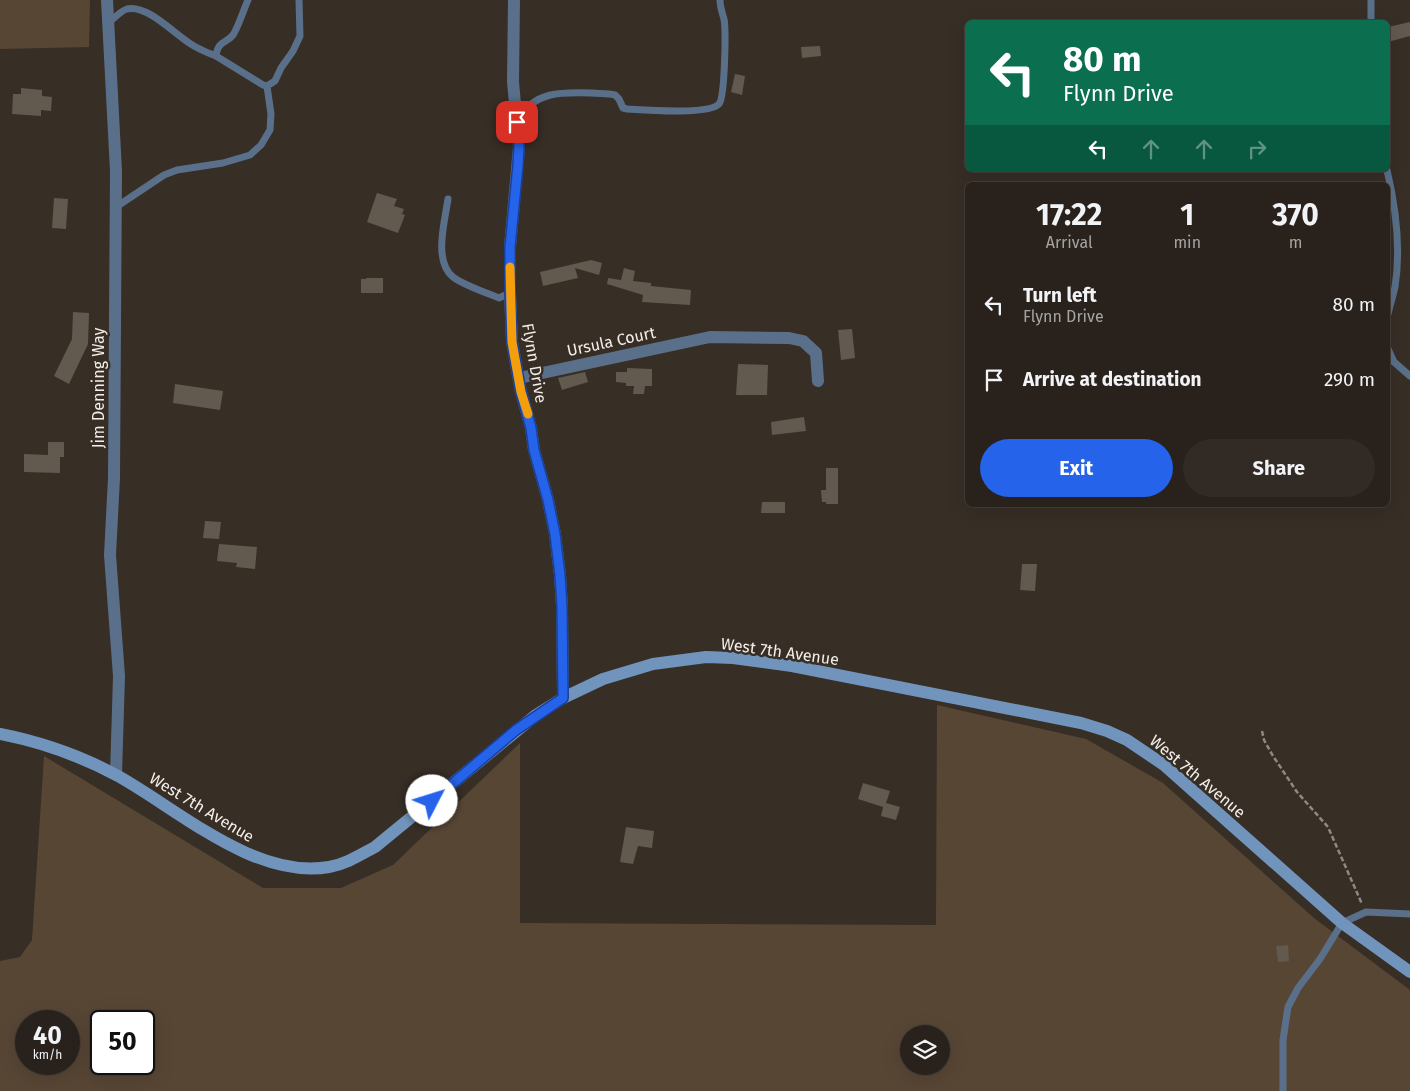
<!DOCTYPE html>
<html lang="en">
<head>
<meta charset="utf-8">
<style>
  :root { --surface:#29221c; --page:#312a25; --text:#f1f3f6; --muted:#a5a4a3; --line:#453f3b; --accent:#2563eb }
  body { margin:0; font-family:"Fira Sans",sans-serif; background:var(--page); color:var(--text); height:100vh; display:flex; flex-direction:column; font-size:19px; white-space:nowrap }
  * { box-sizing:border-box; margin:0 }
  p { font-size:16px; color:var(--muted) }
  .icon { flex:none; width:28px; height:28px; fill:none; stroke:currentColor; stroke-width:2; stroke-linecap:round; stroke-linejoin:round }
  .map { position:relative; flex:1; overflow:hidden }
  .details { position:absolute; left:965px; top:182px; width:425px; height:325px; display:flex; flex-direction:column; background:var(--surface); border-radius:8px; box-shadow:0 5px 20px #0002,0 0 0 1px var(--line) }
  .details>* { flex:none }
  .top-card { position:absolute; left:965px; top:20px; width:425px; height:152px; border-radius:8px; box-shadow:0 5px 20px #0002,0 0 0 1px var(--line); background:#0b6e4f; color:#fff; overflow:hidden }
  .controls { position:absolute; left:900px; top:1025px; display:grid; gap:10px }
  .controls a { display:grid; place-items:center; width:50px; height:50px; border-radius:50%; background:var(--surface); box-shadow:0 5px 20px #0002,0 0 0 1px var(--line); font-size:25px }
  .speed { position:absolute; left:15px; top:1010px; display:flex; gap:10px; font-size:25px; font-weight:700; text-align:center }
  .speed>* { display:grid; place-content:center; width:65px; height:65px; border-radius:50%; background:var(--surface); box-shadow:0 5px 20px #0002,0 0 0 1px var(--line); line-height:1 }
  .speed small { font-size:12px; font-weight:400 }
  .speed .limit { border:2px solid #111; border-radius:8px; background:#fff; color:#111 }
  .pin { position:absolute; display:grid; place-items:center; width:42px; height:42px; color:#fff; margin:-21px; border-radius:10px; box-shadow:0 2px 8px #0006 }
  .me { position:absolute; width:55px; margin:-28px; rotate:50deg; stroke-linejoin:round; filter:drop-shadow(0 0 4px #0008) }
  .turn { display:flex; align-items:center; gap:18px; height:105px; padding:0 15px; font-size:22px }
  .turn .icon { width:65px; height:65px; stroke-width:2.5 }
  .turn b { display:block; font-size:35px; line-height:42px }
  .lanes { display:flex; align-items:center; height:48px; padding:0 15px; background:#0003; justify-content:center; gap:25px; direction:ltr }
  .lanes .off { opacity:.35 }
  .eta { display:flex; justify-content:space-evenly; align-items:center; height:85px; text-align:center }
  .eta b { font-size:30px; font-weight:700; line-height:35px }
  .action { display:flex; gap:10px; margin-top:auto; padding:10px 15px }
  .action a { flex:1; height:58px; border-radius:30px; background:var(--accent); color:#fff; font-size:20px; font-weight:700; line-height:58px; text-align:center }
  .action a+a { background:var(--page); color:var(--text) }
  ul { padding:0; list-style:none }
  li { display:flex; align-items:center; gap:15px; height:75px; padding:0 15px }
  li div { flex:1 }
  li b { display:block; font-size:19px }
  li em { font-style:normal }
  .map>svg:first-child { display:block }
  .green { fill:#584635; fill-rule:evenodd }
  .building { fill:#62594f }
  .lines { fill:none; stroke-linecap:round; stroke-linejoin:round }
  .path { stroke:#908882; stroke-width:2.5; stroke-dasharray:5 2.5; stroke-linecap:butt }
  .service { stroke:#5a708a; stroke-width:7 }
  .minor { stroke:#5a708a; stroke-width:12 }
  .secondary { stroke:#7194bd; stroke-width:12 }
  .route-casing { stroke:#184099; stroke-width:12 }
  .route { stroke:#2563eb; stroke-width:9 }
  .slow { stroke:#f59e0b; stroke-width:9 }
  .labels { text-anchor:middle; stroke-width:5; stroke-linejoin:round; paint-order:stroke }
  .street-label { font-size:16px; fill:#f4eee9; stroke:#372e26 }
</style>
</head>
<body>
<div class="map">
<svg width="1410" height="1091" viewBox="0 0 1410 1091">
  <rect width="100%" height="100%" fill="#372e26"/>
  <path class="green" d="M0 0H90L89 47 0 49Z
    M937 705 1086 739 1163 783 1314 918 1410 990V1091H0V961L20 957 32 940 44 756 263 888H341L393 865 520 743V923L936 925ZM26 1021H69V1064H26ZM101 1021H144V1064H101ZM909 1034H941V1066H909Z"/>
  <path class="building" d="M1410 22V36L1388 42V27Z
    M820 46 821 56 802 58 801 47Z
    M735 74 745 76 742 95 731 92Z
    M21 88 42 90V96L52 97 51 111 41 110V116L12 114 13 94H21Z
    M377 193 397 199 394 206 404 209 402 214 405 215 398 233 367 222Z
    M54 198 68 199 66 229 52 228Z
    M591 260 602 263 599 275 575 268 578 278 543 286 540 272Z
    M624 268 635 271 633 281 651 283V286L691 290 690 305 642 302 643 295 607 284 608 278 621 280Z
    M366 278H383V293H361V279H366Z
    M73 312 89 313 88 344 69 384 54 376 72 339Z
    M852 329 855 358 841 360 838 330Z
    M738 364 768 365 767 395H736Z
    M627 368 652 369V386H645L644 394H633L634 386H626V383L616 382V372H627Z
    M585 372 588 382 562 390 558 378Z
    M175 384 223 391 220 410 173 403Z
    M804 417 806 431 772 435 771 422Z
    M48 442H64V457H60V473L24 472V454L48 455Z
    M826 468H838V504H826V502H822L821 490H826Z
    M762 502H785V513H761Z
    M205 521 221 522 219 539 203 538Z
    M219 544 257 547 255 569 236 567 237 563 217 561Z
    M1022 564H1037L1035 591 1020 590Z
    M863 783 890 791 886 803 900 807 896 820 881 816 883 807 858 799Z
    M626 827 654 831 652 848 638 846 633 864 620 862Z
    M1288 945 1289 961 1278 962 1276 946Z"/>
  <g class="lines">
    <path class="path" d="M1262 731 1264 740 1273 756 1297 792 1328 827 1362 904"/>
    <path class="service" d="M248 0C243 11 239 25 233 35 226 44 218 40 216 56L263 85 267 86 275 81 281 68 293 51 300 36 299 0
      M1371 0V22
      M108 23C114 19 120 11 127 9 148 4 176 36 194 46 201 50 208 53 216 56
      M518 120C534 91 562 92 591 93 599 94 607 93 615 95L619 99 623 108 627 109C644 110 709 115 719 104 725 97 726 30 724 19 722 12 720 7 720 0
      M1387 170C1396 208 1401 249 1395 287 1393 296 1390 305 1388 314
      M448 199C445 221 433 261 453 277 463 285 487 293 499 298L510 293
      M116 207 164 175 177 170 223 163 250 155 261 145 270 130 271 114 267 86
      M1388 349 1394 362 1410 376
      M1283 1091V1040L1288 1007 1298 988 1320 959 1342 923 1366 912 1410 914"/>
    <path class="minor" d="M107 0 116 171 114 478 110 555 119 676 116 775
      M514 0 513 82 519 147 510 247V293L512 342 521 392 531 428 534 450 548 500 555 534 560 575 562 607 563 698
      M519 378 710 337 789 338 803 341 816 353 818 381"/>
    <path class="secondary" d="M0 734C41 742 81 756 118 776 179 810 256 880 329 867 346 864 360 855 375 847L536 715 563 698 603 679 653 664 706 657 733 658 792 666 1081 723 1107 731 1127 740 1164 765 1342 923 1410 972"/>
  </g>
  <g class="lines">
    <defs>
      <path id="route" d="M432 801 516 730 563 698 562 607 560 575 555 534 548 500 534 450 531 428 521 392 512 342 510 293V247L518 165 519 146 517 122"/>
    </defs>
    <use href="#route" class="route-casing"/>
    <use href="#route" class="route"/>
    <path class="slow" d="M510 267 512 342 521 392 528 414"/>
  </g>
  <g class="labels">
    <g class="street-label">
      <text transform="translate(611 341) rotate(-12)" y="6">Ursula Court</text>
      <text transform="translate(535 363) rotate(80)" y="6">Flynn Drive</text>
      <text transform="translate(98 388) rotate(-90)" y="6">Jim Denning Way</text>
      <text transform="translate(780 651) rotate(8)" y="6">West 7th Avenue</text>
      <text transform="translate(1198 776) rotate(40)" y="6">West 7th Avenue</text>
      <text transform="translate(202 807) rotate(31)" y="6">West 7th Avenue</text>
    </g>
  </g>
</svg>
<div class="controls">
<a><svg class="icon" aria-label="layers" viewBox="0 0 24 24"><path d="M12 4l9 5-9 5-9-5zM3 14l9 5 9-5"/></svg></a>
</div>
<div class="speed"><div>40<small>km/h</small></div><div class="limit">50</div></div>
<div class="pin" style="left:517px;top:122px;background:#d93025"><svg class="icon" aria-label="arrive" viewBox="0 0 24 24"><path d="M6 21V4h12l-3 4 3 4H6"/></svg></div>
<svg class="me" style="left:432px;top:801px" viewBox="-20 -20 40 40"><circle r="19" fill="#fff"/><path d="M0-13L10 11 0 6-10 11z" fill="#2563eb"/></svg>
<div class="top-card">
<div class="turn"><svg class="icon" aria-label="left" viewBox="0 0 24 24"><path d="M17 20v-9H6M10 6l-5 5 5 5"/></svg><div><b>80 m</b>Flynn Drive</div></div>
<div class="lanes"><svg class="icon" aria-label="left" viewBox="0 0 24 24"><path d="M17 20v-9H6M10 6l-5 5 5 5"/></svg><svg class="icon off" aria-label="ahead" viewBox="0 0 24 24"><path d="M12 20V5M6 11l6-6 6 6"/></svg><svg class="icon off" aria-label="ahead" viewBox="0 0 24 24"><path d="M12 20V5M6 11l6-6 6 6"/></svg><svg class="icon off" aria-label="right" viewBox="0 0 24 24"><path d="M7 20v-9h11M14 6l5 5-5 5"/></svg></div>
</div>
<section class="details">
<div class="eta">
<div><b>17:22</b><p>Arrival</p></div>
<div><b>1</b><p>min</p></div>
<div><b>370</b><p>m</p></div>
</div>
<ul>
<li><svg class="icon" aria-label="left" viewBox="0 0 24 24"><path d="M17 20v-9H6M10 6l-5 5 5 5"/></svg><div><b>Turn left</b><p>Flynn Drive</p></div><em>80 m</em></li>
<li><svg class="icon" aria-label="arrive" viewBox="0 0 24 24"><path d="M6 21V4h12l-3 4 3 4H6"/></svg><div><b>Arrive at destination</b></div><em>290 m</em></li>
</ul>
<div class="action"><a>Exit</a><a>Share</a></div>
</section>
</div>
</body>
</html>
